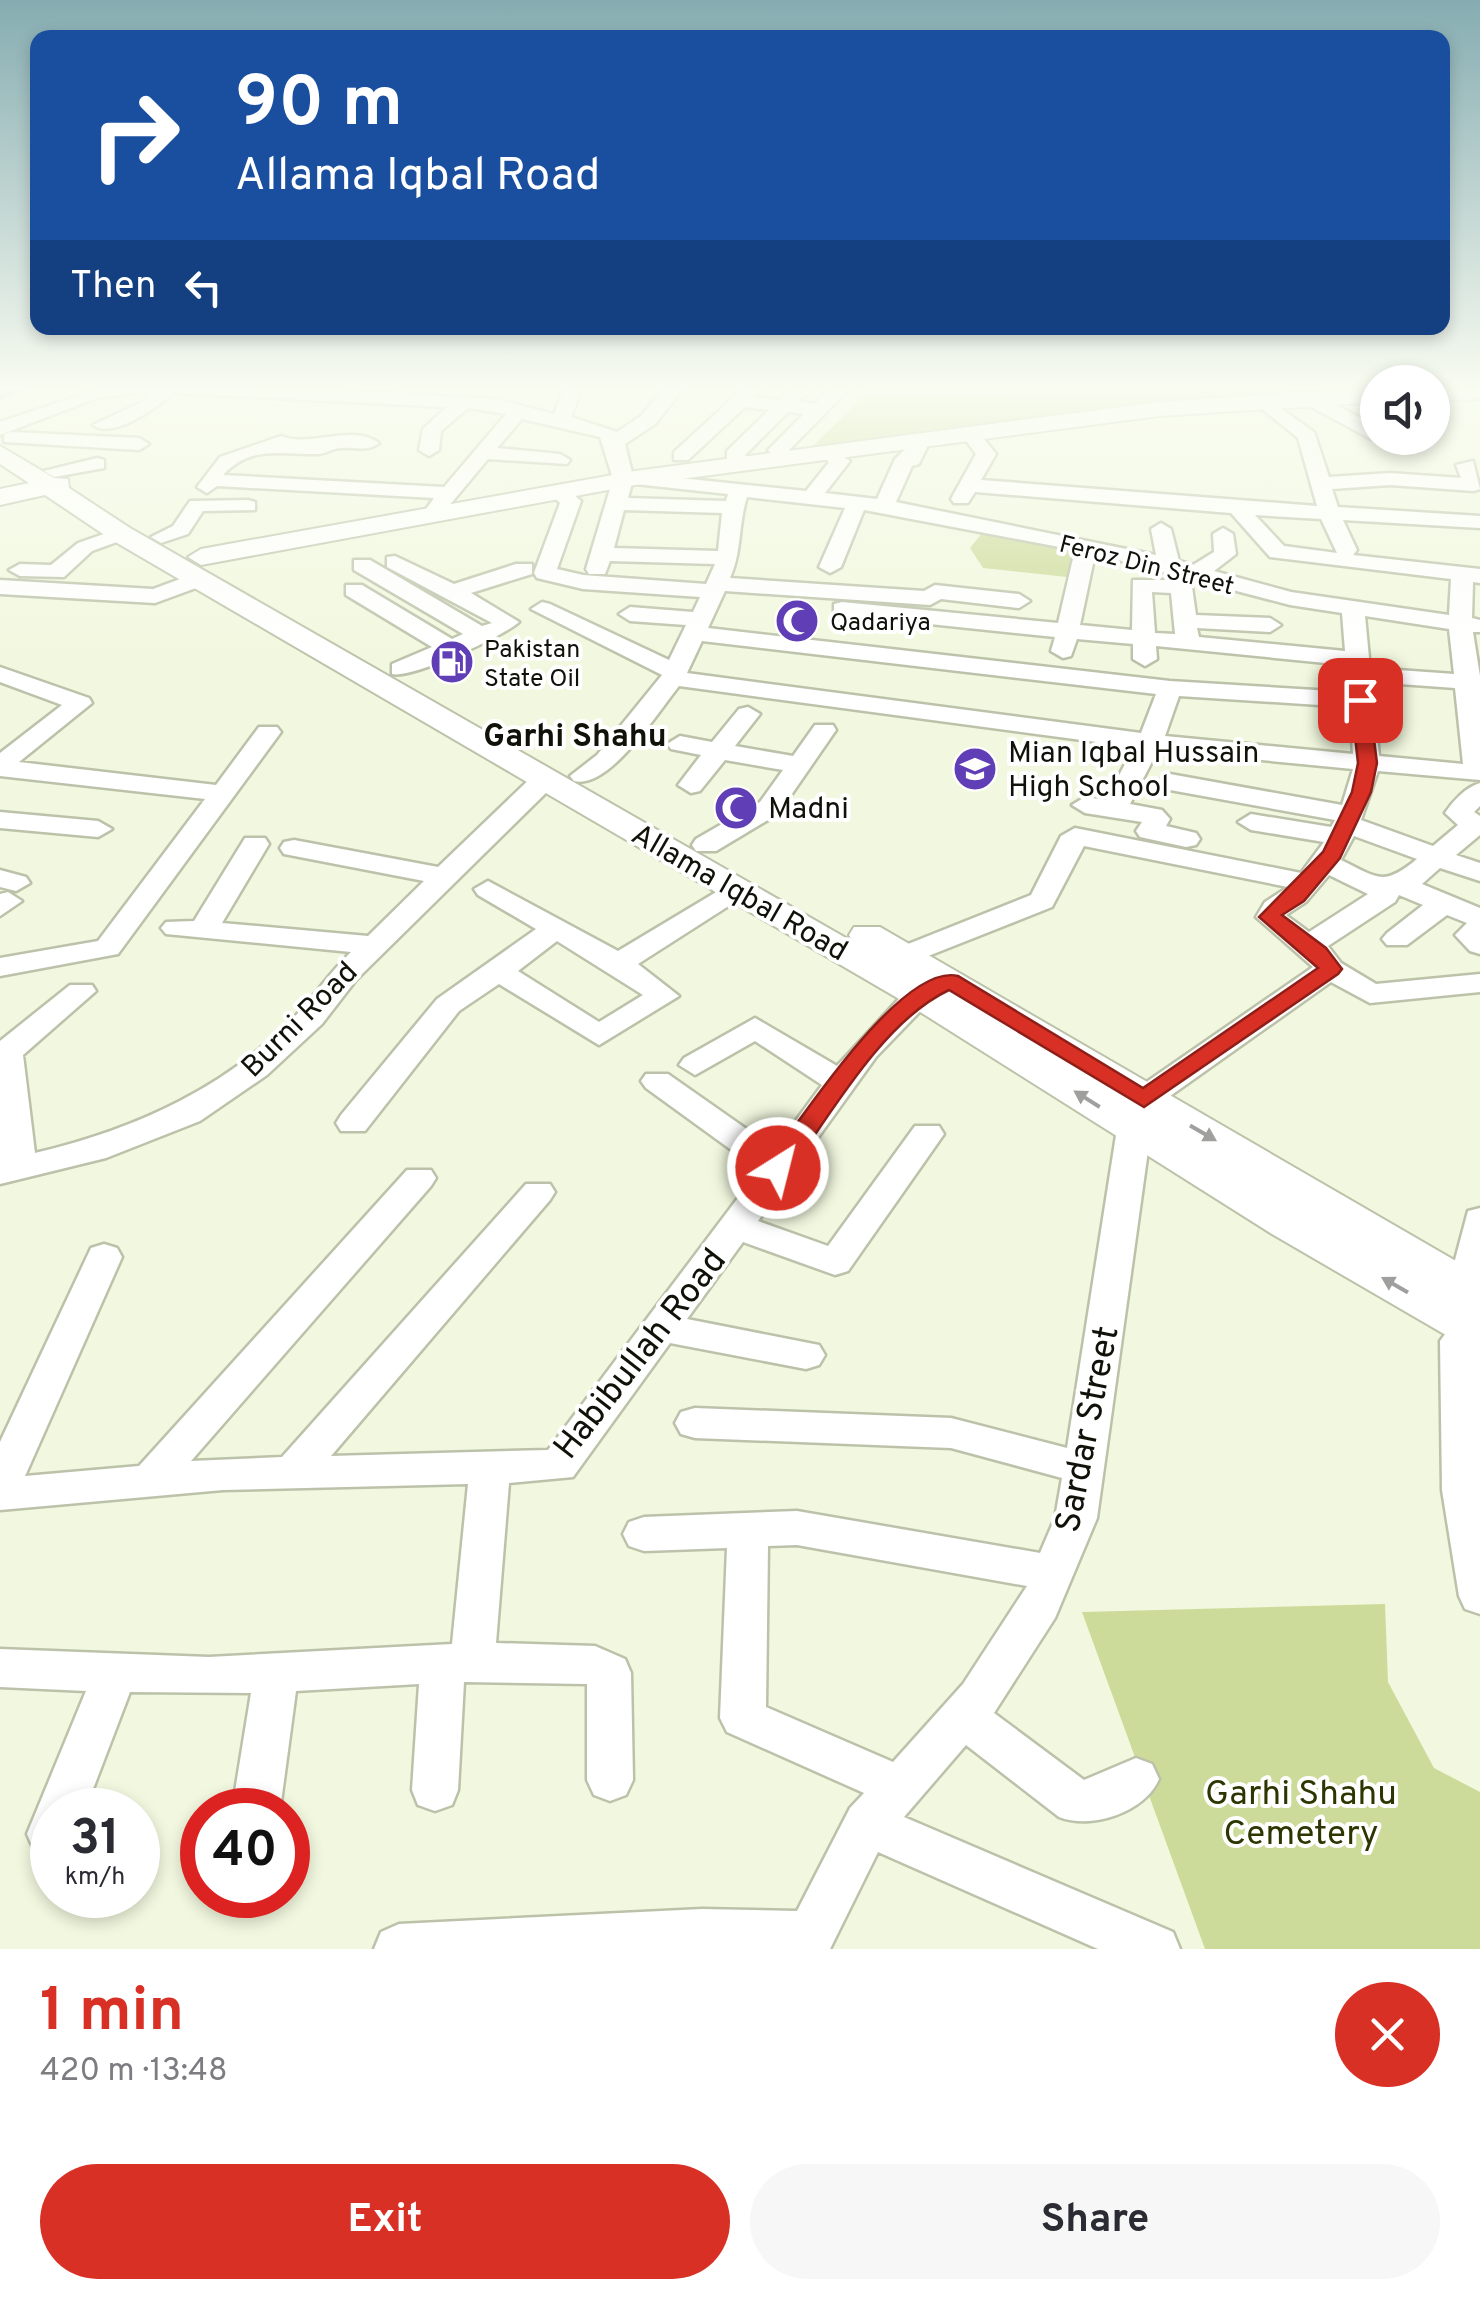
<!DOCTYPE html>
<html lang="en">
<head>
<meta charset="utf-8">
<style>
  :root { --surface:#fff; --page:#f7f7f7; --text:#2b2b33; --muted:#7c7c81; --accent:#d93025 }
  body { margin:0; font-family:Overpass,sans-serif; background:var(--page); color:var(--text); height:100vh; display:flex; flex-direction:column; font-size:38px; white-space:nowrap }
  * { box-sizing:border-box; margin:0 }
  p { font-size:32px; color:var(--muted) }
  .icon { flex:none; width:55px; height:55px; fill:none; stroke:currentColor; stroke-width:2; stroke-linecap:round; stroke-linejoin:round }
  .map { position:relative; height:1949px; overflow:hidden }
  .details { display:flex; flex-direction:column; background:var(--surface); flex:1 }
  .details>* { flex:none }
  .guide { position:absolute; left:30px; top:30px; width:1420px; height:305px; border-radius:20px; box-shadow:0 5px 15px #0003; background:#1a4fa0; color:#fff; overflow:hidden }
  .controls { position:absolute; left:1360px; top:365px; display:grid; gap:20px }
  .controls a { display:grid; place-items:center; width:90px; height:90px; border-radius:50%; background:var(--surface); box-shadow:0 5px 15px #0003; font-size:50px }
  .speed { position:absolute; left:30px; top:1788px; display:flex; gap:20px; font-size:50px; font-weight:700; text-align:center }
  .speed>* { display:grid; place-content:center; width:130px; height:130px; border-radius:50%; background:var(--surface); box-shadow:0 5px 15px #0003; line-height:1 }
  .speed small { font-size:25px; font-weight:400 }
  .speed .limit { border:15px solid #d22; background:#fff; color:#111 }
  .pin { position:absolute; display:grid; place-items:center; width:85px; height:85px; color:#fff; margin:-42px; border-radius:20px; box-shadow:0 5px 15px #0006 }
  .me { position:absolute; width:110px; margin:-55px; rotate:36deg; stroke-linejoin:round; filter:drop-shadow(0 0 8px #0008) }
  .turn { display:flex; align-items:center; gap:35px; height:210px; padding:0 40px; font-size:45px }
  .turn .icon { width:130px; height:130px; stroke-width:2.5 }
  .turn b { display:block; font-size:70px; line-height:85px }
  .then { display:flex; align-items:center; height:95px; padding:0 40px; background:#0003; gap:20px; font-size:38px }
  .round { display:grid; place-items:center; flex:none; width:105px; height:105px; border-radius:52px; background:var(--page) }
  .head { display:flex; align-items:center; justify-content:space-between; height:170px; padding:0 40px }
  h1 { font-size:60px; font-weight:700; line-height:75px; color:var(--accent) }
  .cta { display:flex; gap:20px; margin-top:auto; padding:20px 40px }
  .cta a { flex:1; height:115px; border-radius:60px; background:var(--accent); color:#fff; font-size:40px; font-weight:700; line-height:115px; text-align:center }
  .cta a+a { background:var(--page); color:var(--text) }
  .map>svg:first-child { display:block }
  .green { fill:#ccdb99 }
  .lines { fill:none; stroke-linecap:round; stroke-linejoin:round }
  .minor-casing { stroke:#bcc2aa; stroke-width:5 }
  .major-casing { stroke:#bcc2aa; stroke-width:4 }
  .minor { fill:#fff; fill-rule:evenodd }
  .major { fill:#fff; fill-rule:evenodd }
  .shaded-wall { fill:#9794b0 }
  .oneway { fill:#9fa09d }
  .route { fill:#d93025; stroke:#8d1f18; stroke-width:2.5 }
  .labels { text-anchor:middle; stroke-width:8; stroke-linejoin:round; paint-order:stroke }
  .far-street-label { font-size:25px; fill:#101209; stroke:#fff }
  .far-poi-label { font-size:25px; fill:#101209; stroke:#fff; text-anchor:start }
  .poi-label { font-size:30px; fill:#101209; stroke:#fff; text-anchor:start }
  .street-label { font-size:30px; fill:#101209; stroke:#fff }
  .neighbourhood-label { font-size:32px; font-weight:bold; fill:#101209; stroke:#fff }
  .near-street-label { font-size:35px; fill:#101209; stroke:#fff }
  .near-park-label { font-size:35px; fill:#2d3500; stroke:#fff }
</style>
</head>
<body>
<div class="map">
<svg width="1480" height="1949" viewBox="0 0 1480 1949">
  <rect width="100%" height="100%" fill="#f2f8df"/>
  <path class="green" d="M874 386H1368L1164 404 812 447Z
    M983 532 1086 547 1076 578 983 568 970 548Z
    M1385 1604 1388 1682 1434 1768 1480 1792V1949H1205L1082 1612Z"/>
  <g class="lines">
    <defs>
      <path id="minor" d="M108 386H253L496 399 554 414 565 386H583L571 417 617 432 641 416 667 386H685L655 424 625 444 632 473 806 491 829 462 818 453 828 447 850 461 825 493 877 499 895 459 920 435 930 441 919 464 912 466 896 502 1156 555 1151 529 1161 523 1171 529 1179 561 1193 565 1214 552 1213 534 1223 528 1233 534 1236 554 1214 571 1291 592 1449 615 1451 579 1270 557 1231 513 975 492 968 503H954L951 499 976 454 961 434 977 430 996 454 981 480 1317 506 1298 438 1256 404V396L1262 395 1314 432 1329 477 1390 473 1461 478 1456 465 1473 461 1480 489 1474 491 1390 485 1332 489 1338 507 1480 516V528L1343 520 1357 550 1353 555 1480 569V583L1473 582 1472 618 1480 620V632H1473L1480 676V780L1378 771 1361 820 1433 846 1458 825 1445 813C1453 801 1466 787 1480 783V806L1474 812 1480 816V835L1456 855 1480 863V881L1440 868 1422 884 1480 908V954L1470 951 1455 935 1467 923 1447 915 1407 945H1387L1382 939 1387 933 1423 905 1399 895 1395 902 1328 946 1341 963 1376 984 1480 974V992L1370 1003 1331 982 1156 1106H1132L1128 1099 1132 1092 1313 967 1256 917 1265 902 1288 887 1084 846 1052 907 913 962 903 965 888 956 893 950 1031 895 1061 836 1075 828 1301 873 1324 842 1251 830 1238 822 1251 814 1331 827 1335 820 1170 790 1157 782 1170 774 1342 805 1353 769 1158 750 1130 804 1162 810 1170 819 1166 826 1196 833 1200 839 1196 845 1186 847 1140 837 1136 831 1142 822 1085 813 1072 805 1085 797 1106 800 1134 747 679 686C658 712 609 790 574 781L570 776 597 755 662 675 531 609 542 602 550 604 669 660 686 625 630 621 619 614 630 607 693 612 700 597 583 589 537 578 534 573 560 503 548 491 565 487 581 501 557 569 583 575 706 584 715 564 610 561 605 574H589L586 569 613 479 600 437 522 419 497 448 560 454 570 460 567 464 488 459 443 513 436 515 426 509 434 498 217 486 207 493 197 487 220 457 281 436C310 448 352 423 379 443 368 452 355 447 341 448 332 448 328 453 319 454 282 455 252 444 223 475L444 487 506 414 468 408 441 431 439 450 429 456 419 450 423 429 447 407 173 393C157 407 113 440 93 425L142 402 151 391 97 398 0 435V422ZM632 483 635 484 728 494 726 501 628 498ZM747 497 845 508 819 567 830 573 841 567 864 510 1075 550 1058 623 842 602 834 604V614L1055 637 1051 651 1063 658 1071 656 1077 639 1133 644V659L1145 666 1157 659 1156 646 1346 665 1348 692 1170 681 708 628 725 591 930 605 941 599 1019 608 1030 601 1019 594 935 585 924 591 730 578C742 552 738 525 747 497ZM624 510 722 513 718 551 614 548ZM1255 515 1321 519 1337 553 1284 546ZM1095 554 1290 605 1342 613 1345 651 1199 637 1197 628 1270 632 1281 625 1270 618 1196 615 1192 587 1181 580H1133L1132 630 1080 625ZM1152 592 1171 593 1175 634 1155 633ZM1365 616 1449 629 1454 674 1370 668ZM702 641 1156 694 1141 733 687 673ZM1372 682 1455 688 1463 764 1379 756ZM1179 696 1350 707 1353 754 1165 736ZM1354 836 1417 859C1383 887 1378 878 1341 860ZM1329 875 1368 894 1309 932 1286 915 1306 902Z
        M746 386H765L755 397 779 400 794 386H813L798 402 815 404 833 386H852L789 450 796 458 793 462H779L768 450 804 414 788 412 745 455 754 464 751 468H737L727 459V451L769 410 745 407 688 460H674V452Z
        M1302 394H1314L1378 427V438H1386L1371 439 1302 402Z
        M11 432 139 438 149 444 139 450 4 442V434Z
        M97 458 104 460V468L54 477 44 471Z
        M248 500 255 502V510L203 511 188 534 161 543 151 537 173 526 190 501Z
        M121 528 131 534 128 538 92 551 64 577 20 576 9 570 20 564 51 565 78 543Z
        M395 556 454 584 516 564H532V574L471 593 519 622C507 634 413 679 392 674V664L432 647 346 595V585H362L452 639 463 634 354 570V560H370L482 626 492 623 387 567V557Z
        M199 572 207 574V584L155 603 0 594V580L153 589Z
        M0 667 89 698 92 703 19 762 216 785 259 727H277L281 732 118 954 0 976V958L98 941 205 799 0 776V753L62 705 0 682Z
        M748 707 760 714 735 746 793 756 815 725H833L836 730 778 814 716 851H696L692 845 696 839 760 802 783 770 725 760 700 791 691 793 678 785 701 755 671 749 667 744 680 736 712 742 739 709Z
        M545 771 558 779 554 785 356 980 322 1024 267 1075 200 1121 106 1158 0 1184V1041L70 985H92L96 991 23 1055 35 1153C136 1129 229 1087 301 1010 318 991 332 970 351 952L166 934 161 928 166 922 194 921 245 838H265L269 844 222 923 368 936 424 881 284 854 280 848 284 842 294 840 438 867 536 773Z
        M0 812 98 821 112 829 98 837 0 828Z
        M0 870 26 877 30 883 16 891 0 887Z
        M488 881 618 951 728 885H748L752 891 638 964 679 996 599 1045 499 984 459 1011 365 1131H341L336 1123 341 1115 437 999 536 929 478 895 474 889ZM557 941 643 995 599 1022 518 971Z
        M8 892 22 901 0 916V894Z
        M940 976 955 985 930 1001 876 1057 758 1221 828 1246 915 1126H939L944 1134 848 1271 835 1275 743 1242 687 1319 819 1345 825 1355 819 1365 806 1369 670 1343 573 1477 509 1483 496 1643 595 1646 625 1659 631 1673 633 1780 626 1795 610 1801 594 1795 587 1780V1684L464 1682 458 1790 452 1805 435 1811 418 1805 412 1790 419 1684 296 1691 280 1810H232L251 1693 130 1692 85 1810H52V1856L34 1850 27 1834 86 1691 0 1687V1649L209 1657 452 1644 468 1484 223 1490 0 1510V1442L91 1248 104 1244 117 1248 122 1257 25 1476 139 1466 407 1170H431L436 1178 431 1186 191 1461 282 1457 526 1184H550L555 1192 550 1200 331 1456 548 1450 759 1170 646 1088 641 1081 646 1074H668L775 1149 822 1085 755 1041 695 1075 679 1065 684 1058 755 1018 837 1066 908 989Z
        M1134 1118 1146 1121 1151 1129 1097 1518 1055 1618 994 1713 1084 1780 1136 1758 1152 1764 1159 1779C1145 1812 1092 1830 1059 1817L966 1745 904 1817 1173 1932 1180 1949H1098L878 1852 830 1949H374L381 1932 399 1924 702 1909 797 1911 850 1808 864 1793 727 1732 720 1718 727 1548 644 1551 629 1546 623 1534 629 1522 644 1517 797 1511 1040 1553 1055 1518 1062 1478 951 1448 695 1438 681 1434 675 1423 681 1412 695 1408 951 1418 1067 1448 1117 1129 1122 1121ZM797 1545 1027 1586 963 1684 893 1762 766 1707 768 1546Z
        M1480 1208V1278C1468 1292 1461 1296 1443 1291L1438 1282 1455 1260 1468 1211Z
        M1471 1313 1480 1316V1614L1465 1609 1459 1596 1442 1490 1440 1341 1458 1317Z"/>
      <path id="major" d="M1480 386V399L1432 401V387Z
        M1378 388V402L1159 416 635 485 201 565 188 557 201 549 635 471 1159 402Z
        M0 446 54 478 68 479 69 488 130 528 853 942 849 935 854 927H880L1480 1275V1350L1463 1345 1272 1234 906 1003 112 540 45 495 0 505V489L29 483 0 464Z"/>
    </defs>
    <use href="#minor" class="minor-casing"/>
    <use href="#major" class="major-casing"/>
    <use href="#minor" class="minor"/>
    <use href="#major" class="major"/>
  </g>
  <path class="shaded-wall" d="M0 386H38L0 400Z"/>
  <defs><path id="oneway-solid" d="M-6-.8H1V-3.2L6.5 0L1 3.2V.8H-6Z" transform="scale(2.5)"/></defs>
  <g class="oneway">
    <use href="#oneway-solid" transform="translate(1087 1099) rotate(-148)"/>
    <use href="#oneway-solid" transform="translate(1203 1133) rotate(30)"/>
    <use href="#oneway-solid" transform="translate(1395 1285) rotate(-150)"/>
  </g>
  <linearGradient id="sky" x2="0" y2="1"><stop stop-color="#85acb1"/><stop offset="0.59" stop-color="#f9fcf1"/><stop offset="1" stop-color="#f9fcf1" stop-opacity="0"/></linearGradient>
  <rect width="1480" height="659" fill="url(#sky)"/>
  <path class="route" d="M1360 695 1369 700 1377 763 1371 792 1340 858 1304 901 1282 915 1326 948 1342 969 1338 974 1144 1107 949 990C883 1021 830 1115 788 1174H769L766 1168 769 1162C800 1121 902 962 958 976L1143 1088 1318 968 1259 917 1323 852 1352 792 1358 763 1351 700Z"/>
  <defs>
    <symbol id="mosque-disc" viewBox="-11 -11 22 22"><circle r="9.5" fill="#5f3eb6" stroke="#fff"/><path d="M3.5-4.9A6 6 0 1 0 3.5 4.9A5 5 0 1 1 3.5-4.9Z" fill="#fff"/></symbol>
    <symbol id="fuel-disc" viewBox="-11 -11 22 22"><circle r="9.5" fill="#5f3eb6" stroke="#fff"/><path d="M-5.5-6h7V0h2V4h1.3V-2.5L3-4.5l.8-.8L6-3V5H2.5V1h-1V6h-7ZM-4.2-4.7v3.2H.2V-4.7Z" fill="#fff"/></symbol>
    <symbol id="school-disc" viewBox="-11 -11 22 22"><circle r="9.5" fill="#5f3eb6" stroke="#fff"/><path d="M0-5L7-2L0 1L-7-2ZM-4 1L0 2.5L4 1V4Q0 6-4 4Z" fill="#fff"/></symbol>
  </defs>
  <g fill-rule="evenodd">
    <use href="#mosque-disc" x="772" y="596" width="50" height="50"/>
    <use href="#fuel-disc" x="427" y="637" width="50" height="50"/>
    <use href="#school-disc" x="950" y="744" width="50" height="50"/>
    <use href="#mosque-disc" x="711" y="783" width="50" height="50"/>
  </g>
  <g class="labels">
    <g class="far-street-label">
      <text transform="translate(1147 564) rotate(14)" y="9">Feroz Din Street</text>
    </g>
    <g class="far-poi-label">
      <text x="830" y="630">Qadariya</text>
      <text x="484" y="657">Pakistan<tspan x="484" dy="29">State Oil</tspan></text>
    </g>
    <g class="poi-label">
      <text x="1008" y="762">Mian Iqbal Hussain<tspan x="1008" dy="34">High School</tspan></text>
      <text x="768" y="818">Madni</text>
    </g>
    <g class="street-label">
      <text transform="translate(740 892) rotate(30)" y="10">Allama Iqbal Road</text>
      <text transform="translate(299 1019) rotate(-45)" y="10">Burni Road</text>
    </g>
    <g class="neighbourhood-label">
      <text x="575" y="746">Garhi Shahu</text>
    </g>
    <g class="near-street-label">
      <text transform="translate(639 1353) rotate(-52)" y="12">Habibullah Road</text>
      <text transform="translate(1086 1429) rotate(-79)" y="12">Sardar Street</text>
    </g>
    <g class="near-park-label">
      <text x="1301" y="1804">Garhi Shahu<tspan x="1301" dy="40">Cemetery</tspan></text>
    </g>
  </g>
</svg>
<div class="controls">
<a><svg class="icon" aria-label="sound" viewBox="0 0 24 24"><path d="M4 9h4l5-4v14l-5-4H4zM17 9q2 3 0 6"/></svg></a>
</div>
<div class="speed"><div>31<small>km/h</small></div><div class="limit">40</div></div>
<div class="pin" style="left:1360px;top:700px;background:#d93025"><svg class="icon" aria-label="arrive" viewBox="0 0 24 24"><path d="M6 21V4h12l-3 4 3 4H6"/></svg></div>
<svg class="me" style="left:778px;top:1168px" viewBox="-20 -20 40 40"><circle r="17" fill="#d93025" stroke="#fff" stroke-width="3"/><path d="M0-11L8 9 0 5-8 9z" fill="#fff"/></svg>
<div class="guide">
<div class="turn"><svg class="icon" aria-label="right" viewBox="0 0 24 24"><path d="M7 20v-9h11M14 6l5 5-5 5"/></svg><div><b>90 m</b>Allama Iqbal Road</div></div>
<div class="then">Then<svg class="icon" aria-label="left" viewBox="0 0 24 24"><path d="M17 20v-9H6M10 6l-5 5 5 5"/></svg></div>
</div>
</div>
<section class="details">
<div class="head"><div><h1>1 min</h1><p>420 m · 13:48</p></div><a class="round" style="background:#d93025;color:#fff"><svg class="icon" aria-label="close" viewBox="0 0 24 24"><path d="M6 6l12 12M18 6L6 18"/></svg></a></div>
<div class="cta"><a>Exit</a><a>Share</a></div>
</section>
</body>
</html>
